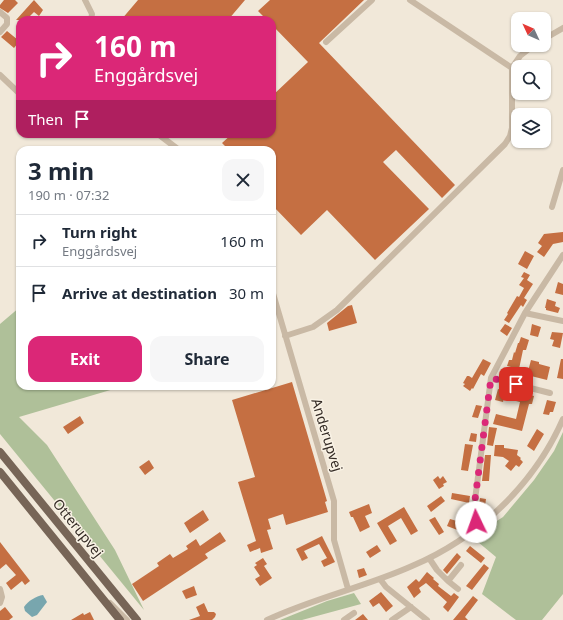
<!DOCTYPE html>
<html lang="en">
<head>
<meta charset="utf-8">
<style>
  :root { --surface:#fff; --page:#f6f6f7; --text:#1f2937; --muted:#747a83; --line:#e0e1e3; --accent:#db2777 }
  body { margin:0; font-family:"Noto Sans",sans-serif; background:var(--page); color:var(--text); height:100vh; display:flex; flex-direction:column; font-size:15px; white-space:nowrap }
  * { box-sizing:border-box; margin:0 }
  p { font-size:13px; color:var(--muted) }
  .icon { flex:none; width:22px; height:22px; fill:none; stroke:currentColor; stroke-width:2; stroke-linecap:round; stroke-linejoin:round }
  .map { position:relative; flex:1; overflow:hidden }
  .sheet { position:absolute; left:16px; top:146px; width:260px; height:244px; display:flex; flex-direction:column; background:var(--surface); border-radius:12px; box-shadow:0 1px 3px #0004 }
  .sheet>* { flex:none }
  .top-card { position:absolute; left:16px; top:16px; width:260px; height:122px; border-radius:12px; box-shadow:0 1px 3px #0004; background:#db2777; color:#fff; overflow:hidden }
  .needle { width:26px; rotate:314deg }
  .tools { position:absolute; left:511px; top:12px; display:grid; gap:8px }
  .tools a { display:grid; place-items:center; width:40px; height:40px; border-radius:8px; background:var(--surface); box-shadow:0 1px 3px #0004; font-size:20px }
  .pin { position:absolute; display:grid; place-items:center; width:34px; height:34px; color:#fff; margin:-17px; border-radius:8px; box-shadow:0 2px 6px #0006 }
  .me { position:absolute; width:44px; margin:-22px; rotate:357deg; stroke-linejoin:round; filter:drop-shadow(0 0 3px #0008) }
  .turn { display:flex; align-items:center; gap:14px; height:84px; padding:0 12px; font-size:18px }
  .turn .icon { width:52px; height:52px; stroke-width:2.5 }
  .turn b { display:block; font-size:28px; line-height:34px }
  .then { display:flex; align-items:center; height:38px; padding:0 12px; background:#0003; gap:8px; font-size:15px }
  .round { display:grid; place-items:center; flex:none; width:42px; height:42px; border-radius:12px; background:var(--page) }
  .head { display:flex; align-items:center; justify-content:space-between; height:68px; padding:0 12px }
  h1 { font-size:24px; font-weight:700; line-height:30px }
  .primary-button { display:flex; gap:8px; margin-top:auto; padding:8px 12px }
  .primary-button a { flex:1; height:46px; border-radius:12px; background:var(--accent); color:#fff; font-size:16px; font-weight:700; line-height:46px; text-align:center }
  .primary-button a+a { background:var(--page); color:var(--text) }
  ul { padding:0; list-style:none }
  li { display:flex; align-items:center; gap:12px; height:52px; padding:0 12px; border-top:1px solid var(--line) }
  li div { flex:1 }
  li b { display:block; font-size:15px }
  li em { font-style:normal }
  .map>svg:first-child { display:block }
  .green { fill:#afc099 }
  .water { fill:#78a6ae }
  .building { fill:#c56f42 }
  .lines { fill:none; stroke-linecap:round; stroke-linejoin:round }
  .minor { stroke:#c9b9a5; stroke-width:6 }
  .major { stroke:#776557; stroke-width:8 }
  .route { stroke:#db2777; stroke-width:7; stroke-dasharray:0 12.6 }
  .labels { text-anchor:middle; stroke-width:3; stroke-linejoin:round; paint-order:stroke }
  .street-label { font-size:14px; fill:#352c26; stroke:#f9f2e5 }
</style>
</head>
<body>
<div class="map">
<svg width="563" height="620" viewBox="0 0 563 620">
  <rect width="100%" height="100%" fill="#f1e8d9"/>
  <path class="green" d="M20 307V386H124L19 417 47 445 115 550 144 610 0 434V324Z
    M563 432V594L542 620H516L482 594 496 557 472 537 503 517 534 480 554 451Z
    M354 593 361 604 302 620H280L327 601Z"/>
  <path class="water" d="M43 595 47 602 37 615 32 617 25 611 24 607C28 601 36 596 43 595Z"/>
  <path class="building" d="M4 0H15L18 3 8 13 0 8V5Z
    M34 0 43 10 39 16 34 12 26 20H16Z
    M138 0H245L228 20H121Z
    M270 0H364L319 43 455 185 442 198 396 150 383 162 429 209 375 260 327 210 301 235 272 205V150H229L222 143 232 134H272V96L308 62 272 25V20H267L258 11Z
    M7 31 18 40 17 42 18 43 14 48 1 37Z
    M563 232V242L553 244 544 257 537 252 542 246 538 243 544 234Z
    M525 251 534 256 527 269 518 264Z
    M524 272 530 275 527 280 533 284 524 298 527 300 523 307 521 305 509 323 504 320 508 314 507 313 517 296 519 297 524 288 519 285 524 278 521 277Z
    M558 282 563 284V295L555 293Z
    M547 299 556 302 555 306 560 308 558 313 546 310V308H545Z
    M352 305 357 323 329 331 327 323 348 306Z
    M505 324 512 328 507 336 500 331Z
    M532 324 541 327 538 337 530 335Z
    M552 332 563 333 560 348 552 346 554 340 550 339Z
    M521 337 529 340 526 350H523L519 369 507 366 509 360H512L514 352 515 353 518 343H519Z
    M483 359 491 363 484 376 481 374 473 389 472 388 470 391 463 386 465 384 463 383 467 376H469L472 378Z
    M561 359H563V379L557 378Z
    M531 360 539 362V364L550 367 547 380 527 375Z
    M292 382 327 501 325 502 328 512 286 525 283 514 268 519 271 529 267 530 273 549 261 553 260 548 250 552 247 545 256 541 238 482 255 477 232 400Z
    M498 389 504 391 505 389 534 396 532 404H529L522 431 493 424 496 414 516 419 520 402 504 398 503 402 495 400Z
    M547 400 556 402 553 412H550L549 415 543 414Z
    M476 405 482 406 478 418 472 417Z
    M80 416 84 423 68 434 63 427Z
    M489 427 497 428 493 446 487 445Z
    M537 429 544 434 534 451 527 446Z
    M471 433 477 434 476 442 469 441Z
    M465 444 473 445 468 471 461 470Z
    M495 445H504V448L518 450 517 455 521 458 520 459 523 462 519 467 516 465 511 471 505 466 509 461 503 457 494 456Z
    M485 455H491L489 481H482Z
    M149 460 154 468 145 475 139 467Z
    M438 476 440 479 443 476 447 482 443 484 444 486 439 489 433 480Z
    M452 493 470 496 469 503 451 499Z
    M441 496 445 501 431 512 427 506Z
    M480 498 486 499 485 506 479 505Z
    M369 504 372 513 365 516 370 527 360 532 353 517H351L349 512Z
    M404 507 418 531 411 535 401 518 388 526 397 541 390 545 377 523Z
    M203 510 209 520 190 533 184 523Z
    M459 515 465 517 460 531 447 526 450 519 457 521Z
    M435 517 444 532 439 535 429 520Z
    M220 532 226 541 205 554 208 558 143 601 132 584 159 566 157 563 170 554 173 558 188 549 186 546 196 539 200 546Z
    M322 536 335 562 324 567 321 561 327 558 319 544 304 551 308 558 302 561 296 549Z
    M0 542 27 577 30 581 25 585 22 581 11 590 6 583 16 575 6 564 0 569Z
    M377 545 381 551 370 558 366 552Z
    M470 546 485 558 481 563 466 551Z
    M457 553 461 557 447 574 443 570Z
    M263 558 267 564 264 566 272 578 260 586 255 579 260 576 254 567 257 565 255 563Z
    M484 564 489 568 472 590 466 586Z
    M364 568 367 575 359 578 357 570Z
    M427 572 434 578 433 579 439 584 438 586 451 596 454 593 459 597 448 612 443 607 447 602 426 583 419 588 421 592 414 598 407 587 416 579 419 582Z
    M194 586 197 595 186 599 182 591Z
    M381 592 393 606 386 612 379 603 373 607 369 601Z
    M473 596 478 600 465 617 468 620H453Z
    M204 603 208 612H214L216 614 215 617 212 620H189L200 616 196 607Z
    M5 607 13 617 9 620H0V611Z
    M90 612 94 620H71L83 613 84 615Z
    M363 614 368 620H355Z"/>
  <g class="lines">
    <path class="minor" d="M85 0 92 14 91 20
      M410 0 512 68 520 56 534 45
      M0 12 7 18V24L0 32
      M544 39 563 28
      M326 42 372 0
      M0 75 20 94
      M158 134 179 150
      M552 207 563 170
      M272 290 334 501V540L348 589
      M525 313 563 321
      M285 336 313 327 337 310 505 144 510 136 512 128V68
      M491 378 550 393
      M478 527 473 515 491 378 525 313 563 255
      M429 558 437 570 448 581 461 565
      M380 579 386 587 427 620
      M448 581 458 589
      M0 589 2 597 0 603
      M110 603 127 620
      M267 620C314 598 365 587 412 566 478 538 534 485 563 419
      M344 620 354 613
      M392 620 411 607"/>
    <path class="major" d="M0 452 137 620
      M0 472 120 620"/>
  </g>
  <g class="lines">
    <path class="route" d="M476 522 473 515 491 378 516 384"/>
  </g>
  <g class="labels">
    <g class="street-label">
      <text transform="translate(327 435) rotate(73)" y="5">Anderupvej</text>
      <text transform="translate(78 528) rotate(51)" y="5">Otterupvej</text>
    </g>
  </g>
</svg>
<div class="tools">
<a><svg class="needle" viewBox="-14 -14 28 28"><path d="M0-13l5 13h-10z" fill="#e53935"/><path d="M0 13l5-13h-10z" fill="#747a83"/></svg></a>
<a><svg class="icon" aria-label="search" viewBox="0 0 24 24"><circle cx="10" cy="10" r="6"/><path d="M15 15l6 6"/></svg></a>
<a><svg class="icon" aria-label="layers" viewBox="0 0 24 24"><path d="M12 4l9 5-9 5-9-5zM3 14l9 5 9-5"/></svg></a>
</div>
<div class="pin" style="left:516px;top:384px;background:#d93025"><svg class="icon" aria-label="arrive" viewBox="0 0 24 24"><path d="M6 21V4h12l-3 4 3 4H6"/></svg></div>
<svg class="me" style="left:476px;top:522px" viewBox="-20 -20 40 40"><circle r="19" fill="#fff"/><path d="M0-13L10 11 0 6-10 11z" fill="#db2777"/></svg>
<div class="top-card">
<div class="turn"><svg class="icon" aria-label="right" viewBox="0 0 24 24"><path d="M7 20v-9h11M14 6l5 5-5 5"/></svg><div><b>160 m</b>Enggårdsvej</div></div>
<div class="then">Then<svg class="icon" aria-label="arrive" viewBox="0 0 24 24"><path d="M6 21V4h12l-3 4 3 4H6"/></svg></div>
</div>
<section class="sheet">
<div class="head"><div><h1>3 min</h1><p>190 m · 07:32</p></div><a class="round"><svg class="icon" aria-label="close" viewBox="0 0 24 24"><path d="M6 6l12 12M18 6L6 18"/></svg></a></div>
<ul>
<li><svg class="icon" aria-label="right" viewBox="0 0 24 24"><path d="M7 20v-9h11M14 6l5 5-5 5"/></svg><div><b>Turn right</b><p>Enggårdsvej</p></div><em>160 m</em></li>
<li><svg class="icon" aria-label="arrive" viewBox="0 0 24 24"><path d="M6 21V4h12l-3 4 3 4H6"/></svg><div><b>Arrive at destination</b></div><em>30 m</em></li>
</ul>
<div class="primary-button"><a>Exit</a><a>Share</a></div>
</section>
</div>
</body>
</html>
